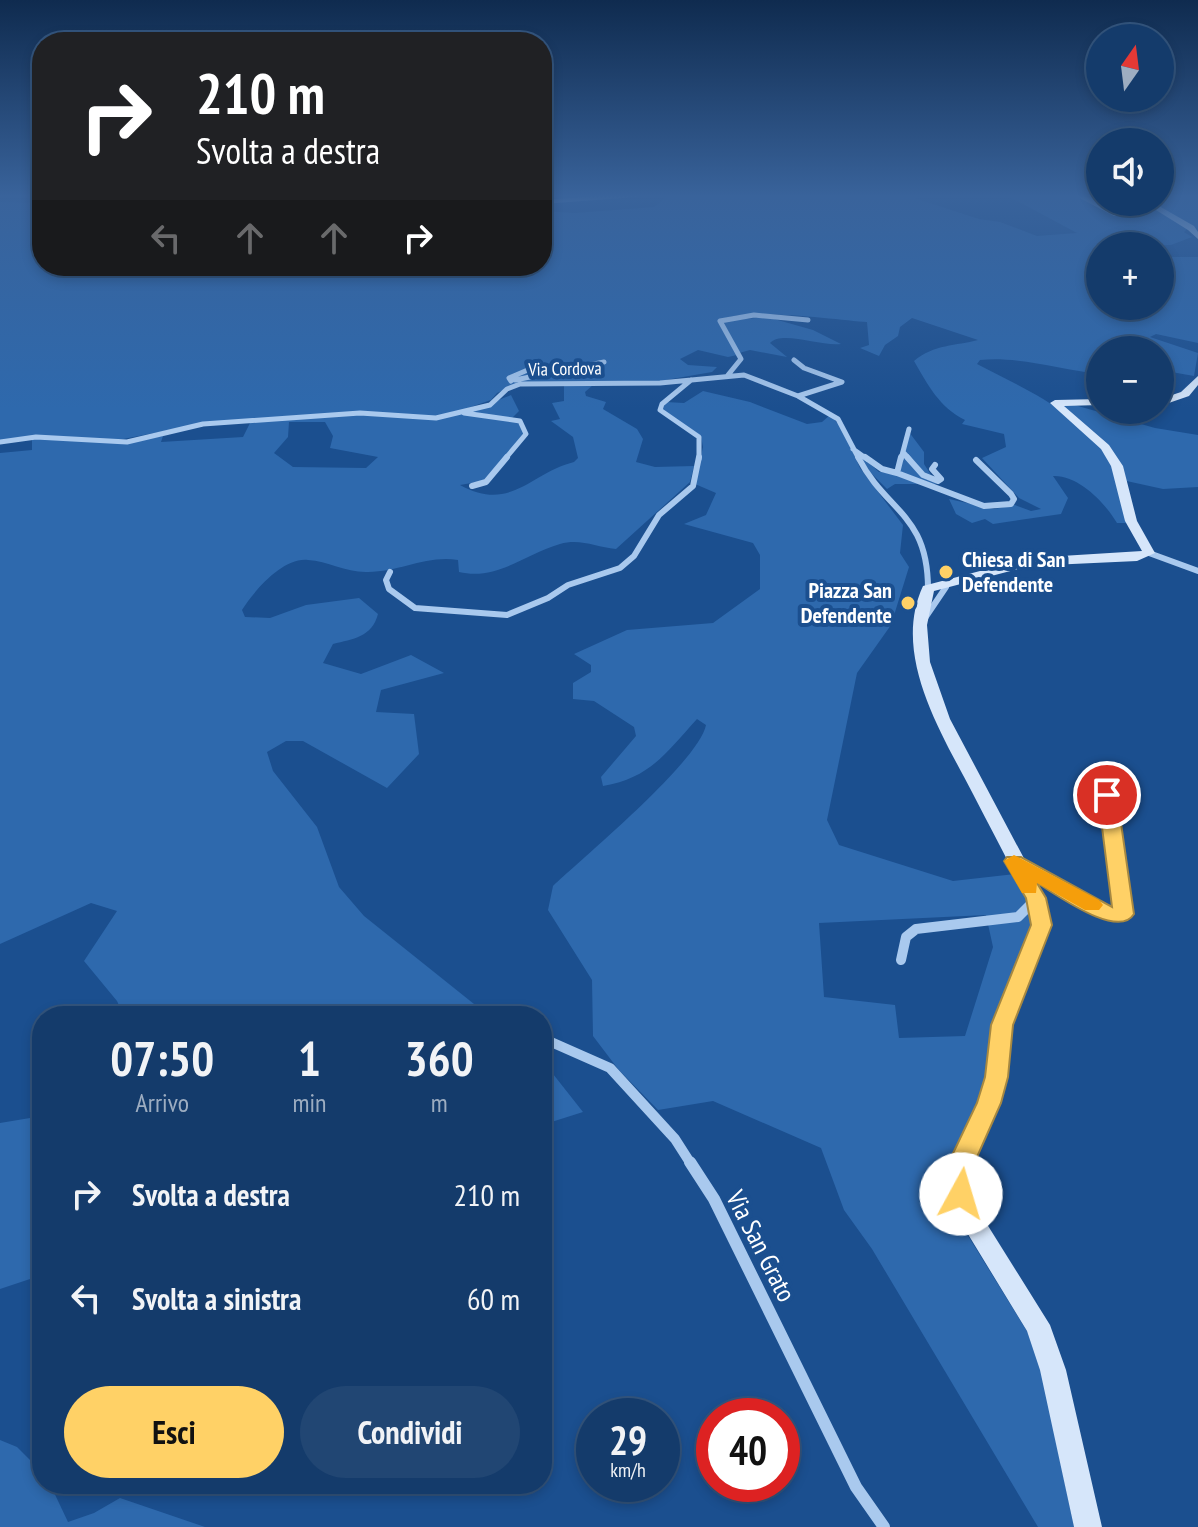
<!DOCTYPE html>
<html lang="it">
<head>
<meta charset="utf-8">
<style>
  :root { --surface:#143b6b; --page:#214673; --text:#f1f3f6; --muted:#9dadc1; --line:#33557e; --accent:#ffd166 }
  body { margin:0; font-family:"PT Sans Narrow",sans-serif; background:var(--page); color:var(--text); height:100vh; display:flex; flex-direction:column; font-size:30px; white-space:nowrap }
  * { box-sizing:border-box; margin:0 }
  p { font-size:26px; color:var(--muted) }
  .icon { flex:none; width:44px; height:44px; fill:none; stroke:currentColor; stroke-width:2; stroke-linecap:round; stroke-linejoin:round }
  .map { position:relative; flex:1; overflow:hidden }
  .panel { position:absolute; left:32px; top:1006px; width:520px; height:488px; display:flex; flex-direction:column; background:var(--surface); border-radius:32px; box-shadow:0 4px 12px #0003,0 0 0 2px var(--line) }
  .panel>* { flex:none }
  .guide { position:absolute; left:32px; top:32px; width:520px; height:244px; border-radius:32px; box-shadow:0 4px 12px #0003,0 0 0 2px var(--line); background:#202124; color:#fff; overflow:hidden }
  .needle { width:52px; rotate:14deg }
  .controls { position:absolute; left:1086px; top:24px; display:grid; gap:16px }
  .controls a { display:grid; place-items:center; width:88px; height:88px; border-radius:50%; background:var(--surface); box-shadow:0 4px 12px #0003,0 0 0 2px var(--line); font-size:40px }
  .speed { position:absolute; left:576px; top:1398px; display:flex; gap:16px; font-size:40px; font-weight:700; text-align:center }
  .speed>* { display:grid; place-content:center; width:104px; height:104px; border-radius:50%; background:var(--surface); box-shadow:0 4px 12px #0003,0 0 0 2px var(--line); line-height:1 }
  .speed small { font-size:20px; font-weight:400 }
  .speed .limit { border:12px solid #d22; background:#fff; color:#111 }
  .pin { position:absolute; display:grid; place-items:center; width:68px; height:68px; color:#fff; margin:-34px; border:4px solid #fff; border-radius:50%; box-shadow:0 2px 8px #0007 }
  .me { position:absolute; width:88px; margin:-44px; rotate:6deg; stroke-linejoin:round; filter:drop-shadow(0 0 6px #0008) }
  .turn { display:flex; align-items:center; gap:28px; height:168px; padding:0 32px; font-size:36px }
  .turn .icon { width:104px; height:104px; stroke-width:2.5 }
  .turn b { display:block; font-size:56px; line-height:68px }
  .lanes { display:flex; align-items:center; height:76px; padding:0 32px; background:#0003; justify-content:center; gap:40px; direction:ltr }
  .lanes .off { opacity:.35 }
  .eta { display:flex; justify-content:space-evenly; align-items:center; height:136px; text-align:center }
  .eta b { font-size:48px; font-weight:700; line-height:56px }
  .cta { display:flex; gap:16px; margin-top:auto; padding:16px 32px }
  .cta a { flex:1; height:92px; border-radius:48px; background:var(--accent); color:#111; font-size:32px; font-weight:700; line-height:92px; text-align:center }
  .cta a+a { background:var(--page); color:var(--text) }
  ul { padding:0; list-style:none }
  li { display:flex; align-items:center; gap:24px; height:104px; padding:0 32px }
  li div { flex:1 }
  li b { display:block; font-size:30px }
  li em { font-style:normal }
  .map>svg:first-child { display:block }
  .green { fill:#2e69ad; fill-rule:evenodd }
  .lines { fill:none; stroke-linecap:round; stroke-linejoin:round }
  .street-far5 { stroke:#a9c9ee; stroke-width:4 }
  .street-far4 { stroke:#a9c9ee; stroke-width:5 }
  .street-far3 { stroke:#a9c9ee; stroke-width:6 }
  .street-far2 { stroke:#a9c9ee; stroke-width:8 }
  .street-far1 { stroke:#a9c9ee; stroke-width:10 }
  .street { stroke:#a9c9ee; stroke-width:12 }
  .secondary { fill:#d6e6fa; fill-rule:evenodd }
  .route { fill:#ffd166; stroke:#a68842; stroke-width:2 }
  .slow { fill:#f59e0b }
  .poi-dot { fill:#ffd166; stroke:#1b4f8f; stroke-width:3 }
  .labels { text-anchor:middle; stroke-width:8; stroke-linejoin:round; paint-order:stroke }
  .far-street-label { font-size:18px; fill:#fff; stroke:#1b4f8f }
  .poi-label { font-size:22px; font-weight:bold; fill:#fff; stroke:#1b4f8f; text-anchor:start }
  .near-street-label { font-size:26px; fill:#fff; stroke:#1b4f8f }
</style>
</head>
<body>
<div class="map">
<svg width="1198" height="1527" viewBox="0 0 1198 1527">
  <rect width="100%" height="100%" fill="#1b4f8f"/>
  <path class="green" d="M669 195H905L979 219 1000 222 1037 236 1077 233 1006 195H1074L1116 214H1131L1132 209 1124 202H1145L1188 228 1184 232 1192 237 1171 245 1100 246V306H1160V257H1198V343L1156 334 1150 337 1198 353 1194 376 1160 370V350H1100V374C1060 370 1019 356 980 360L977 364C1027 390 1081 412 1113 464 1123 480 1125 505 1130 523H1117C1105 503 1079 475 1053 476L1068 498 1061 514 993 524 985 519 972 523 956 514 949 499 994 509 1015 505 1031 511 1041 509 1019 498 982 458 1006 447 1004 434 962 424 965 420C939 407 928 385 914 361 934 344 956 346 978 340L912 318 900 327 898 336 885 345 879 356 860 348 869 345 867 322C839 320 738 306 719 321L737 355 728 357 698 350 680 359 688 365 717 367 712 372 660 381 520 383 497 393 491 400 468 408 470 411 511 395 519 411 512 418 519 421 525 434 483 481 460 485C511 513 530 473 574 462L578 458 573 437 551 421 560 419 552 403 564 401V385H593L585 392 586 396 606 402 603 409 637 429 643 439 636 462 655 467 694 466 690 482 616 549C596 547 580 538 560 544 525 554 497 581 459 572L458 560C426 555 400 572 368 572 347 573 328 561 308 560 283 557 254 591 242 610L245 617 270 618 306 605 359 598 378 614C372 637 353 639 333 644L323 663 361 674 411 655 444 673 381 690 376 712 414 714 419 754 387 788 303 741H286L267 752 273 771 317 827 339 887 364 916 489 1016H124L117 1001 84 961 117 911 91 903 0 944V453L32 450V438L121 443 163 436 161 442 243 437 250 423 216 421 113 441 58 436 0 441V202L42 203V266H542V211L575 213 654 207ZM289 422H325L333 436 330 448 378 457 366 468 293 467 274 453 288 437Z
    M1160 195H1198V233L1151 202H1160Z
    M767 317 813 330 841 344C822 347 782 330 770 343L787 357 750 350 739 353 723 321Z
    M703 391 750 402 807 424 822 422 830 415 842 428 860 468 903 525 900 553 909 567 891 625 857 673 827 820 839 845 953 881 1015 874 1028 899 1033 925 980 1100 950 1164V1197L962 1226 1028 1333 1042 1374 1074 1527H1038L872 1249 844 1210 821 1148 713 1101 658 1110 618 1069 593 1036 592 980 548 910 553 886C585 856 699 761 706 725L697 719C666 753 650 778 603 786L601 777 636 736 634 727 594 701 573 699V683L591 672V665L574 654 627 630 713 623 760 589V555L753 543 684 524 706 515 716 493 695 484 703 447 701 436 662 410 666 402 684 403ZM986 915 993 947 965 1036 899 1038 895 1005 824 997 819 923Z
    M1064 402 1155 428 1198 435V487L1163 489 1122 480 1120 466 1062 410Z
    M909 432 924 452V464L937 484H895L887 489 865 467 859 454 879 472 899 473Z
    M542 1060 583 1112 542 1125Z
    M42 1116V1275L0 1289V1123Z
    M0 1440 17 1447 42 1472V1484H50L68 1522 94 1513 120 1498 205 1527H0Z"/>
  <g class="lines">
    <path class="street-far5" d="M542 202 636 195"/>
    <path class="street-far4" d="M794 360 804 368 842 382 798 396
      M728 375 741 359 720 321 754 315 808 320
      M515 380 604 362
      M691 380 662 404 660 410 699 437V459
      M511 381 509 378 537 366
      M464 413 520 421 526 434 505 459
      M0 442 36 437 127 442 203 424 360 413 436 418 490 405 507 389 520 384 660 383 744 375 798 396 838 419 859 459
      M853 449 867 459
      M903 452 909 459
      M901 459 909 429"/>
    <path class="street-far3" d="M858 457C886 512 928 513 928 589
      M865 457 882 469 897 473 901 457
      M907 457 923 475 938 481 941 479 932 469 935 465
      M897 473 984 506 1011 504 1014 499 1011 494 976 460
      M472 486 486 482 507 457
      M1149 553 1198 571
      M390 572 386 580 389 589 415 608 507 615 548 598 568 585 620 568 634 556 659 515 693 486 699 457
      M923 621 946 587"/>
    <path class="street-far2" d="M1107 795 1118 874
      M1022 866 1035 874"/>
    <path class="street-far1" d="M1032 872 1110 915 1123 914 1117 872
      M901 960 906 937 916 929 1018 917 1033 902
      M473 1016 483 1011 494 1016
      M542 1038 610 1068 675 1139 691 1164"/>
    <path class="street" d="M690 1162 714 1199 856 1487 884 1527"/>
    <path class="secondary" d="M1074 195H1084L1118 212H1124L1118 202H1126L1133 214 1114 216Z
      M1143 202H1152L1194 226 1198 232V239L1188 230Z
      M1198 376V385L1189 396 1160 406V399L1181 392Z
      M1100 399V405L1064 406 1109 445 1123 466 1137 521 1155 553 1137 561 1029 566 934 591 927 625 930 662 950 719 1045 898 1050 925 1012 1025 1007 1077 1000 1103 971 1166 972 1194 980 1213 1050 1325 1066 1370 1102 1527H1074L1040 1370 1027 1331 963 1226 950 1194 949 1166 978 1103 987 1077 992 1025 1032 925 1027 898C1009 863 991 829 973 794 942 734 891 655 923 586L1029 558 1142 551 1125 521 1111 466 1101 449 1050 403 1055 400Z"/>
  </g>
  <linearGradient id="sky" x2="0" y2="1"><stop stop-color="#0f2b4f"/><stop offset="0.48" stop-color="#39639b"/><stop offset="1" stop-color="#39639b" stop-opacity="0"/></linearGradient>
  <rect width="1198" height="409" fill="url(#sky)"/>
  <path class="route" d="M1107 789 1117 795 1134 914C1118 940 1056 894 1037 883L1046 898 1052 925 1013 1025 1008 1077 1001 1103 973 1166 974 1194 970 1202 961 1205 951 1202 948 1194 947 1166 977 1103 985 1077 991 1025 1031 925 1026 898 1004 861 1007 857H1021L1112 907 1098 795Z"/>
  <path class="slow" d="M1014 855 1099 900 1103 905 1099 910H1085L1037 883 1036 893H1022L1004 861Z"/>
  <g class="poi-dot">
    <circle cx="946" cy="572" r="8"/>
    <circle cx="908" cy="603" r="8"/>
  </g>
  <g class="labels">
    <g class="far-street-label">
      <text transform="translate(565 369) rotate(-1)" y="6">Via Cordova</text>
    </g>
    <g class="poi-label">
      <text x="962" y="567">Chiesa di San<tspan x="962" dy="25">Defendente</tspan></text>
      <text x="892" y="598" text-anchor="end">Piazza San<tspan x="892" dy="25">Defendente</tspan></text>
    </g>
    <g class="near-street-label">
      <text transform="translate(761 1246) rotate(63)" y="9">Via San Grato</text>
    </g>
  </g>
</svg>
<div class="controls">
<a><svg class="needle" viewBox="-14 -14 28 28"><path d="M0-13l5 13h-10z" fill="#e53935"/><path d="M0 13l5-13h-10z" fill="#9dadc1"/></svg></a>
<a><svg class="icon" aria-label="sound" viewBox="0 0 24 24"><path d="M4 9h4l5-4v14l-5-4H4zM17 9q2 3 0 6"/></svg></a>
<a>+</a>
<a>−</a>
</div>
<div class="speed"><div>29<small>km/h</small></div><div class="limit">40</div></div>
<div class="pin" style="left:1107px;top:795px;background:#d93025"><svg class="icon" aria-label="arrive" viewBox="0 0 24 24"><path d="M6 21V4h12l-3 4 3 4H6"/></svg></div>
<svg class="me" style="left:961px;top:1194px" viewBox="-20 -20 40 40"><circle r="19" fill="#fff"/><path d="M0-13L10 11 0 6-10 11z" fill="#ffd166"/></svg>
<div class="guide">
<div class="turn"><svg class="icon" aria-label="right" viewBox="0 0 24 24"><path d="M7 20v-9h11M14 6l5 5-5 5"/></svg><div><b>210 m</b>Svolta a destra</div></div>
<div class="lanes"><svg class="icon off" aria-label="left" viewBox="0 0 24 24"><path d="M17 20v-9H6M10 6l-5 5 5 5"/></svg><svg class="icon off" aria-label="ahead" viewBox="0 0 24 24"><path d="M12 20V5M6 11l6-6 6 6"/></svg><svg class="icon off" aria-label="ahead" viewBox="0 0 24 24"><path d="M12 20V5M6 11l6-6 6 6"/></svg><svg class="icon" aria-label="right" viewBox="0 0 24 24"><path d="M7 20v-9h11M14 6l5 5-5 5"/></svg></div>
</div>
<section class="panel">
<div class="eta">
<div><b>07:50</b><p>Arrivo</p></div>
<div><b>1</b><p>min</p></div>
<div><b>360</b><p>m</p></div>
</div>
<ul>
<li><svg class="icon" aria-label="right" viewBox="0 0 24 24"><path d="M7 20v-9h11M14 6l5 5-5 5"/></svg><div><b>Svolta a destra</b></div><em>210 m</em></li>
<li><svg class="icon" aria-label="left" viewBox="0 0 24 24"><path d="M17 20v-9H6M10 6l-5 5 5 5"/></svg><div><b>Svolta a sinistra</b></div><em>60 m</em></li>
</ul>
<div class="cta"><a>Esci</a><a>Condividi</a></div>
</section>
</div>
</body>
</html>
